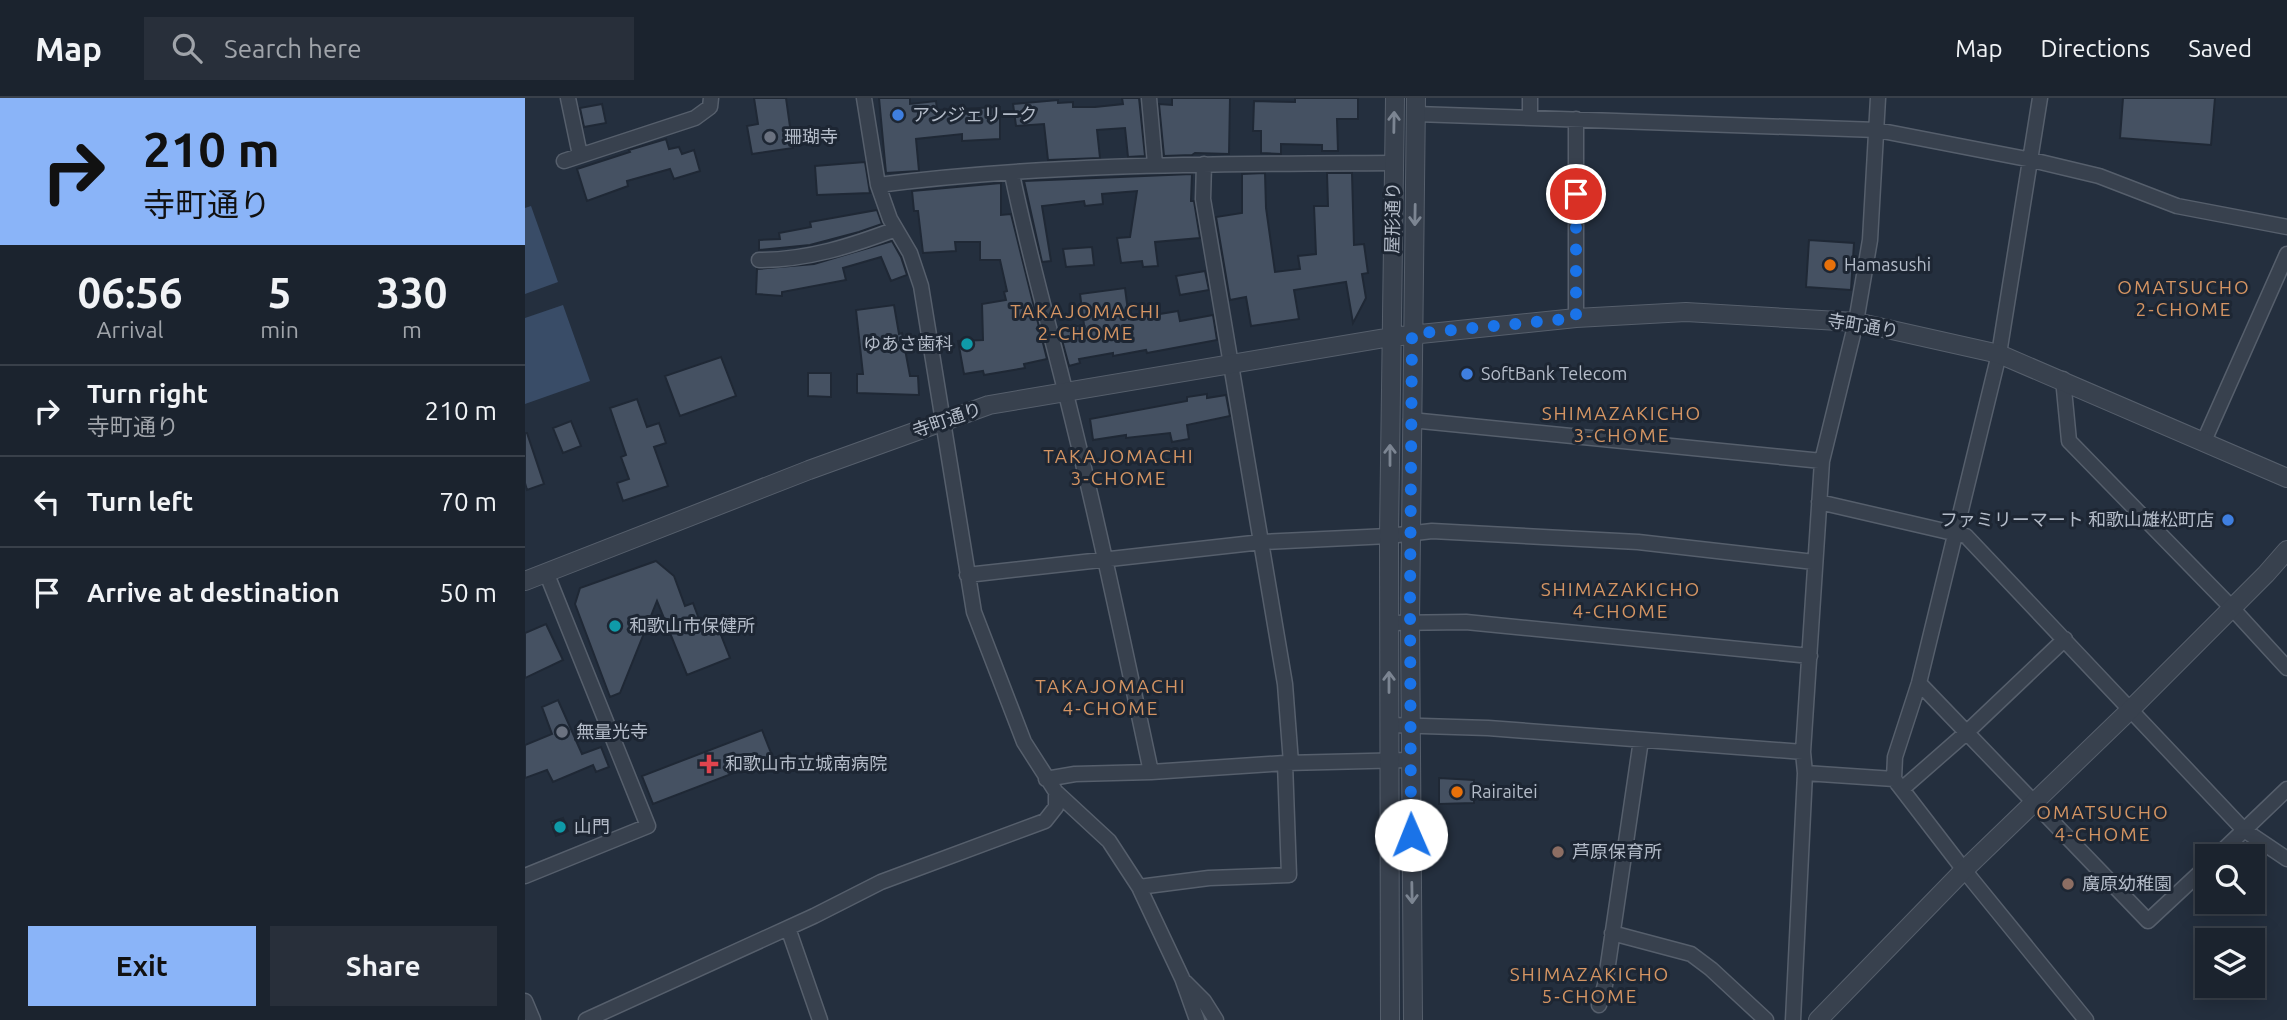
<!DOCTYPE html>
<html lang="en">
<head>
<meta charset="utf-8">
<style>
  :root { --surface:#1b232e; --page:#282f3a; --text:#f1f3f6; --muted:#a0a4aa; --line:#39404a; --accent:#8ab4f8 }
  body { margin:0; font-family:Ubuntu,"Noto Sans JP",sans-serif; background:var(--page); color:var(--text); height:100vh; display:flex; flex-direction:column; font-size:26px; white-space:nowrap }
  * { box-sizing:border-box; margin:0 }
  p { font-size:23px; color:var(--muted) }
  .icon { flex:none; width:38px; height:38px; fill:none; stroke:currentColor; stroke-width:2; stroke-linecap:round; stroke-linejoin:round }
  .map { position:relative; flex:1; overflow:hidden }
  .panel { display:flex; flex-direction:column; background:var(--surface); width:525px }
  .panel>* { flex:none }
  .hud { background:#8ab4f8; color:#111; overflow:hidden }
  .tools { position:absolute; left:1670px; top:746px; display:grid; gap:14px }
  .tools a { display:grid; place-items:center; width:70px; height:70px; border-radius:0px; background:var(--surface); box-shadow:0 4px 18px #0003,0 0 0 2px var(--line); font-size:35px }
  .pin { position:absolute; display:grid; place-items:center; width:60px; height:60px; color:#fff; margin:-30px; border:4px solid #fff; border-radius:50%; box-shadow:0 2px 7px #0007 }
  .me { position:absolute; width:77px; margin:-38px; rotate:359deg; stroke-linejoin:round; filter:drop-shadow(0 0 5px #0008) }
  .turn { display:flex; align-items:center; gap:24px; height:147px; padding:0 28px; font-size:32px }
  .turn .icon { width:91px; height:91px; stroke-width:2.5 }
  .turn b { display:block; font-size:49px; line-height:60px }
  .eta { display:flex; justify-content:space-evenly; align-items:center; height:119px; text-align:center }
  .eta b { font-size:42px; font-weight:600; line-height:49px }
  .action { display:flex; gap:14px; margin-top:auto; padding:14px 28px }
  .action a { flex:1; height:80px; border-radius:0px; background:var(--accent); color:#111; font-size:28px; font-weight:600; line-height:80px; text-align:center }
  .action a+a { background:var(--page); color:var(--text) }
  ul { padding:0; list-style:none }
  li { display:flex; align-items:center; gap:21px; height:91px; padding:0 28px; border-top:2px solid var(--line) }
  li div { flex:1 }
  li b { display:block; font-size:26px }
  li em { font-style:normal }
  header { display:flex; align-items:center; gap:42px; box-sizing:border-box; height:98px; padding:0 35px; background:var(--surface); border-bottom:2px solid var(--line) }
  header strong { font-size:33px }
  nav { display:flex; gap:38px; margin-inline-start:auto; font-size:24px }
  .search { width:490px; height:63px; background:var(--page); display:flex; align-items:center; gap:18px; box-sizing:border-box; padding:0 24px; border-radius:0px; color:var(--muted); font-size:26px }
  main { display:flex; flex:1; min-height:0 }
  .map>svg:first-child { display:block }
  .water { fill:#394c67 }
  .building { fill:#455162; stroke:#1f2835; stroke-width:2 }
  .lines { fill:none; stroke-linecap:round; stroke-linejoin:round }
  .minor-casing { stroke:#565f6c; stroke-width:17 }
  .tertiary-casing { stroke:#565f6c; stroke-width:20 }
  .minor { stroke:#38414e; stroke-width:14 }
  .tertiary { stroke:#38414e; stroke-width:18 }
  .oneway { stroke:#7c8592 }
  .route { stroke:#1a73e8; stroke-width:12; stroke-dasharray:0 21.6 }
  .shop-dot { fill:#3f7fe0; stroke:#1d2633; stroke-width:2.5 }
  .worship-dot { fill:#6b7280; stroke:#1d2633; stroke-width:2.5 }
  .food-dot { fill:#e8710a; stroke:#1d2633; stroke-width:2.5 }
  .culture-dot { fill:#0f9aa8; stroke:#1d2633; stroke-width:2.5 }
  .health-dot { fill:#e0444e; stroke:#1d2633; stroke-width:2.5 }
  .education-dot { fill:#8d6e63; stroke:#1d2633; stroke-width:2.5 }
  .labels { text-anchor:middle; stroke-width:6; stroke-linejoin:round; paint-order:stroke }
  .poi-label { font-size:18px; fill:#b4bcc9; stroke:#1d2633; text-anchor:start }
  .street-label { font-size:18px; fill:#b4bcc9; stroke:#1d2633 }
  .neighbourhood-label { font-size:19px; letter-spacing:2px; fill:#d59563; stroke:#1d2633 }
</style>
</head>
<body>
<header>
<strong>Map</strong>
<div class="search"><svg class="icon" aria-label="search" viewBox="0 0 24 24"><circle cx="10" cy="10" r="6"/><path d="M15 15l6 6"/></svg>Search here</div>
<nav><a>Map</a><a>Directions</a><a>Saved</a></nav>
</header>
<main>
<section class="panel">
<div class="hud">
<div class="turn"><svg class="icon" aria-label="right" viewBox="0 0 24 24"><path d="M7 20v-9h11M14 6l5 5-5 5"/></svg><div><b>210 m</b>寺町通り</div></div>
</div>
<div class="eta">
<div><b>06:56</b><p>Arrival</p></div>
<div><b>5</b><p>min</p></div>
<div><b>330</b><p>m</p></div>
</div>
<ul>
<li><svg class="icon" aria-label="right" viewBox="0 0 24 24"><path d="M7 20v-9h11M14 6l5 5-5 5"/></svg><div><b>Turn right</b><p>寺町通り</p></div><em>210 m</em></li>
<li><svg class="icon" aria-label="left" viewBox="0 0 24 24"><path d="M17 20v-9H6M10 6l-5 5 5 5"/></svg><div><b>Turn left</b></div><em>70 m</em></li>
<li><svg class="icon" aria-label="arrive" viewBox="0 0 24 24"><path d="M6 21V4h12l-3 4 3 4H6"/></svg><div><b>Arrive at destination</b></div><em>50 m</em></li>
</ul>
<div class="action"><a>Exit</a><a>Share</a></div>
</section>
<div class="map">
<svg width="1762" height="922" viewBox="0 0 1762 922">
  <rect width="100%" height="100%" fill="#242f3e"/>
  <path class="water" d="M6 108 33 184 0 196V110Z
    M38 207 65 283 0 306V220Z"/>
  <path class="building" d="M229 0H261L268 50 227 56 222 28 233 26Z
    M354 0H385V6L411 3 412 12 475 9V41L437 43V36L391 41 394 73 361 75Z
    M597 0H614L620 58 603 59 600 30 572 32 575 60 523 62 519 26 491 28 488 6 533 2V5L548 4V9H570L598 6Z
    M647 0H705L704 56 670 55 667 57 639 58 634 6 647 7Z
    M770 0H833V21H812L813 53H797V47L756 46V56L736 55V33H728L729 3 770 4Z
    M1598 0H1690L1686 47 1595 40Z
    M77 6 81 25 59 29 55 10Z
    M141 41 144 51 154 49 157 56 169 52 175 73 149 81 145 71 102 83 103 88 62 103 52 71 105 54 104 52Z
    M340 64 345 95 292 97 290 68Z
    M740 75 741 110 750 174 775 171 773 158 791 156 789 108H803L802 75H827L829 147 839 146 843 175 837 176 841 200 828 225 821 184 769 192 774 221 726 228 721 199 705 202 691 119 717 115V76Z
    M667 76 666 103H669L675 140 630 144 633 168 618 169 617 163 596 165 592 140 605 139 612 93 577 96 578 106 560 108 559 103 517 108 526 163 517 164 499 83Z
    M476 85V117L486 116 522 261 499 266 500 270 459 277 458 273 439 276 433 243 458 242 457 206 481 202 479 194 482 193 475 162H455V144H430L431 153 398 155 393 113H389L387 93Z
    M352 112 357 126 334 134 285 147 234 152V142L255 141 254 135 286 129 285 124Z
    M1284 142 1329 145 1326 192 1281 189Z
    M367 143 376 159 382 177 366 183 356 159 318 170 321 182 257 194V198L231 196 232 171 289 166Z
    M567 149 569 167 541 169 538 151Z
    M680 173 684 192 655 197 651 178Z
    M600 190 604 221 653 213 655 223 688 217 692 242 622 255 621 252 588 258V255L554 261 555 265 544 268 534 231 559 227 555 196Z
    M369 207 374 236 377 235 385 278H393L394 297 332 295V276H338L331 212Z
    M196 259 211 298 155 318 140 278Z
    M283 275H306V299L283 298Z
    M682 296V300L701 297 705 318 662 327 664 341 647 344 645 335 601 340V337L568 342 565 321 662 303V299Z
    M112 301 122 329 134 325 141 345 129 349 143 388 98 403 92 385 104 381 96 359 101 357 85 310Z
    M46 323 56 348 38 355 28 330Z
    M0 335H2L19 386 2 392 0 385Z
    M131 463 149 478 160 508 168 505 180 537 194 532 205 560 162 577 132 503 95 595 85 599 50 506 55 490Z
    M21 526 38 562 0 580V535Z
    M33 602 57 656 76 649 84 669 71 674 68 667 28 684 22 672 0 680V647L27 636 17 609Z
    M237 632 248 660 128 706 117 678Z
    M914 680 949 682V705L914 706Z
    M38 720 43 733 31 738 26 724Z"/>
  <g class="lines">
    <defs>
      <path id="minor" d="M43 0 55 57
        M339 0 353 87 365 121 385 155 396 188 449 514 499 644 531 694 584 743 614 789 657 880 672 922
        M624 0 630 66
        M1515 0 1474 256 1394 585 1370 659 1369 681 1439 772 1561 922
        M891 16 1352 32 1507 62 1574 78 1652 108 1762 129
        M1005 20V0
        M1051 21V220
        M39 63 170 20 185 9 186 0
        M679 66 678 101 760 586 766 665
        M487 76C502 149 522 220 540 292 572 419 599 547 626 674
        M353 87C524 65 697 66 869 65
        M234 162C283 162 326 148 371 131
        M1538 281 1544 343 1707 510 1762 570
        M886 322 1297 363
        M1679 343 1762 156
        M1294 404 1441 438 1719 732 1762 761
        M442 477 737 444 864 438 907 433 1113 444 1289 464
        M864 525 941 524 1285 558
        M1394 585 1623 823 1682 768
        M865 627 963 630 1278 654
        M1280 675 1369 681
        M521 681 550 676 626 674 760 665 885 662
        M1377 691 1441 635 1540 541
        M1692 758 1762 691
        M0 778 123 728 21 474
        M614 789 684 780 764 777 760 665
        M263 830 295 922
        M1087 835 1166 856 1186 871 1241 922
        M660 884 679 903 691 922
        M0 903 8 922
        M1074 907 1080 887 1116 642
        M61 922 289 818 356 784 520 723 531 709V694
        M1268 922 1280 675 1278 654 1297 363 1331 224 1345 142 1353 0"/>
      <path id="tertiary" d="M0 483 284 372 464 307 866 239 1051 220 1161 214 1331 224 1474 256 1762 380
        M865 922 864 438 870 0
        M888 922 885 524 891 0
        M1293 922 1439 772 1606 611 1741 476 1762 452"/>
    </defs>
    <use href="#minor" class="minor-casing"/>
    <use href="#tertiary" class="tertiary-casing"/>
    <use href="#minor" class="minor"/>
    <use href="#tertiary" class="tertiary"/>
  </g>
  <defs><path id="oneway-shaft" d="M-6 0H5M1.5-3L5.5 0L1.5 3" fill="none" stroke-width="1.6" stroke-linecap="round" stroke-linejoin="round" transform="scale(1.75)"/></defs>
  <g class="oneway">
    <use href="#oneway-shaft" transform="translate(869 24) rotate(-89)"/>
    <use href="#oneway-shaft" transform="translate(890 117) rotate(91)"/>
    <use href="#oneway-shaft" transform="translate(865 357) rotate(-90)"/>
    <use href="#oneway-shaft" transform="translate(864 584) rotate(-90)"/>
    <use href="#oneway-shaft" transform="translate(887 795) rotate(89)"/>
  </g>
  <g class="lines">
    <path class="route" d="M886 737 885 502 887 236 1051 220V96"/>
  </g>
  <g class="shop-dot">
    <circle cx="373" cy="17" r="7"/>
    <circle cx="942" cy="276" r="7"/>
    <circle cx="1703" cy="422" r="7"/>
  </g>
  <g class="worship-dot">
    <circle cx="245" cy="39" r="7"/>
    <circle cx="37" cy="634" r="7"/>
  </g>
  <g class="food-dot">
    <circle cx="1305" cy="167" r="7"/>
    <circle cx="932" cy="694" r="7"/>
  </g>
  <g class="culture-dot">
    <circle cx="442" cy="246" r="7"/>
    <circle cx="90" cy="528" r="7"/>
    <circle cx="35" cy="729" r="7"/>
  </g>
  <path class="health-dot" d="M180.5 655.5h7v7h7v7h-7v7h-7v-7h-7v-7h7z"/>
  <g class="education-dot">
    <circle cx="1033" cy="754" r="7"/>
    <circle cx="1543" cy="786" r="7"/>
  </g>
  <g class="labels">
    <g class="poi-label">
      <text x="387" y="23">アンジェリーク</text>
      <text x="259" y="45">珊瑚寺</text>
      <text x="1319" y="173">Hamasushi</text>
      <text x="428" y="252" text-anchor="end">ゆあさ歯科</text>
      <text x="956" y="282">SoftBank Telecom</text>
      <text x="1689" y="428" text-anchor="end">ファミリーマート 和歌山雄松町店</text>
      <text x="104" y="534">和歌山市保健所</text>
      <text x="51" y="640">無量光寺</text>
      <text x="200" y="672">和歌山市立城南病院</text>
      <text x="946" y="700">Rairaitei</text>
      <text x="49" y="735">山門</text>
      <text x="1047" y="760">芦原保育所</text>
      <text x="1557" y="792">廣原幼稚園</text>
    </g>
    <g class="street-label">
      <text transform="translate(868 120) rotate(-89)" y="6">屋形通り</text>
      <text transform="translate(1338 228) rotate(9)" y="6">寺町通り</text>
      <text transform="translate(422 322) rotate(-19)" y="6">寺町通り</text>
    </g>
    <g class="neighbourhood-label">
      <text x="1659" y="196">OMATSUCHO<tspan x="1659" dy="22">2-CHOME</tspan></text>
      <text x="561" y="220">TAKAJOMACHI<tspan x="561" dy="22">2-CHOME</tspan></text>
      <text x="1097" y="322">SHIMAZAKICHO<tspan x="1097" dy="22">3-CHOME</tspan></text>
      <text x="594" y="365">TAKAJOMACHI<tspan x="594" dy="22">3-CHOME</tspan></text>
      <text x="1096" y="498">SHIMAZAKICHO<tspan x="1096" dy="22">4-CHOME</tspan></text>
      <text x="586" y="595">TAKAJOMACHI<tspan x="586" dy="22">4-CHOME</tspan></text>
      <text x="1578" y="721">OMATSUCHO<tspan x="1578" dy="22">4-CHOME</tspan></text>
      <text x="1065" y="883">SHIMAZAKICHO<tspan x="1065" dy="22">5-CHOME</tspan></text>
    </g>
  </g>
</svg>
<div class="tools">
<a><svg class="icon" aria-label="search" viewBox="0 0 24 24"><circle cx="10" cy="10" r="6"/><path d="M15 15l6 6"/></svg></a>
<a><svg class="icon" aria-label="layers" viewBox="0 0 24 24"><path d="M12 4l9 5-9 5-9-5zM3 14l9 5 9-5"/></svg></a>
</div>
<div class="pin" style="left:1051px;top:96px;background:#d93025"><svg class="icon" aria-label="arrive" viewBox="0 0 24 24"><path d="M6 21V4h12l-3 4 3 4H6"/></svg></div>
<svg class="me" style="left:886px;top:737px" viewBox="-20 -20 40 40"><circle r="19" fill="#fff"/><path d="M0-13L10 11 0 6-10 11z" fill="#1a73e8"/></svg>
</div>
</main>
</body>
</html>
